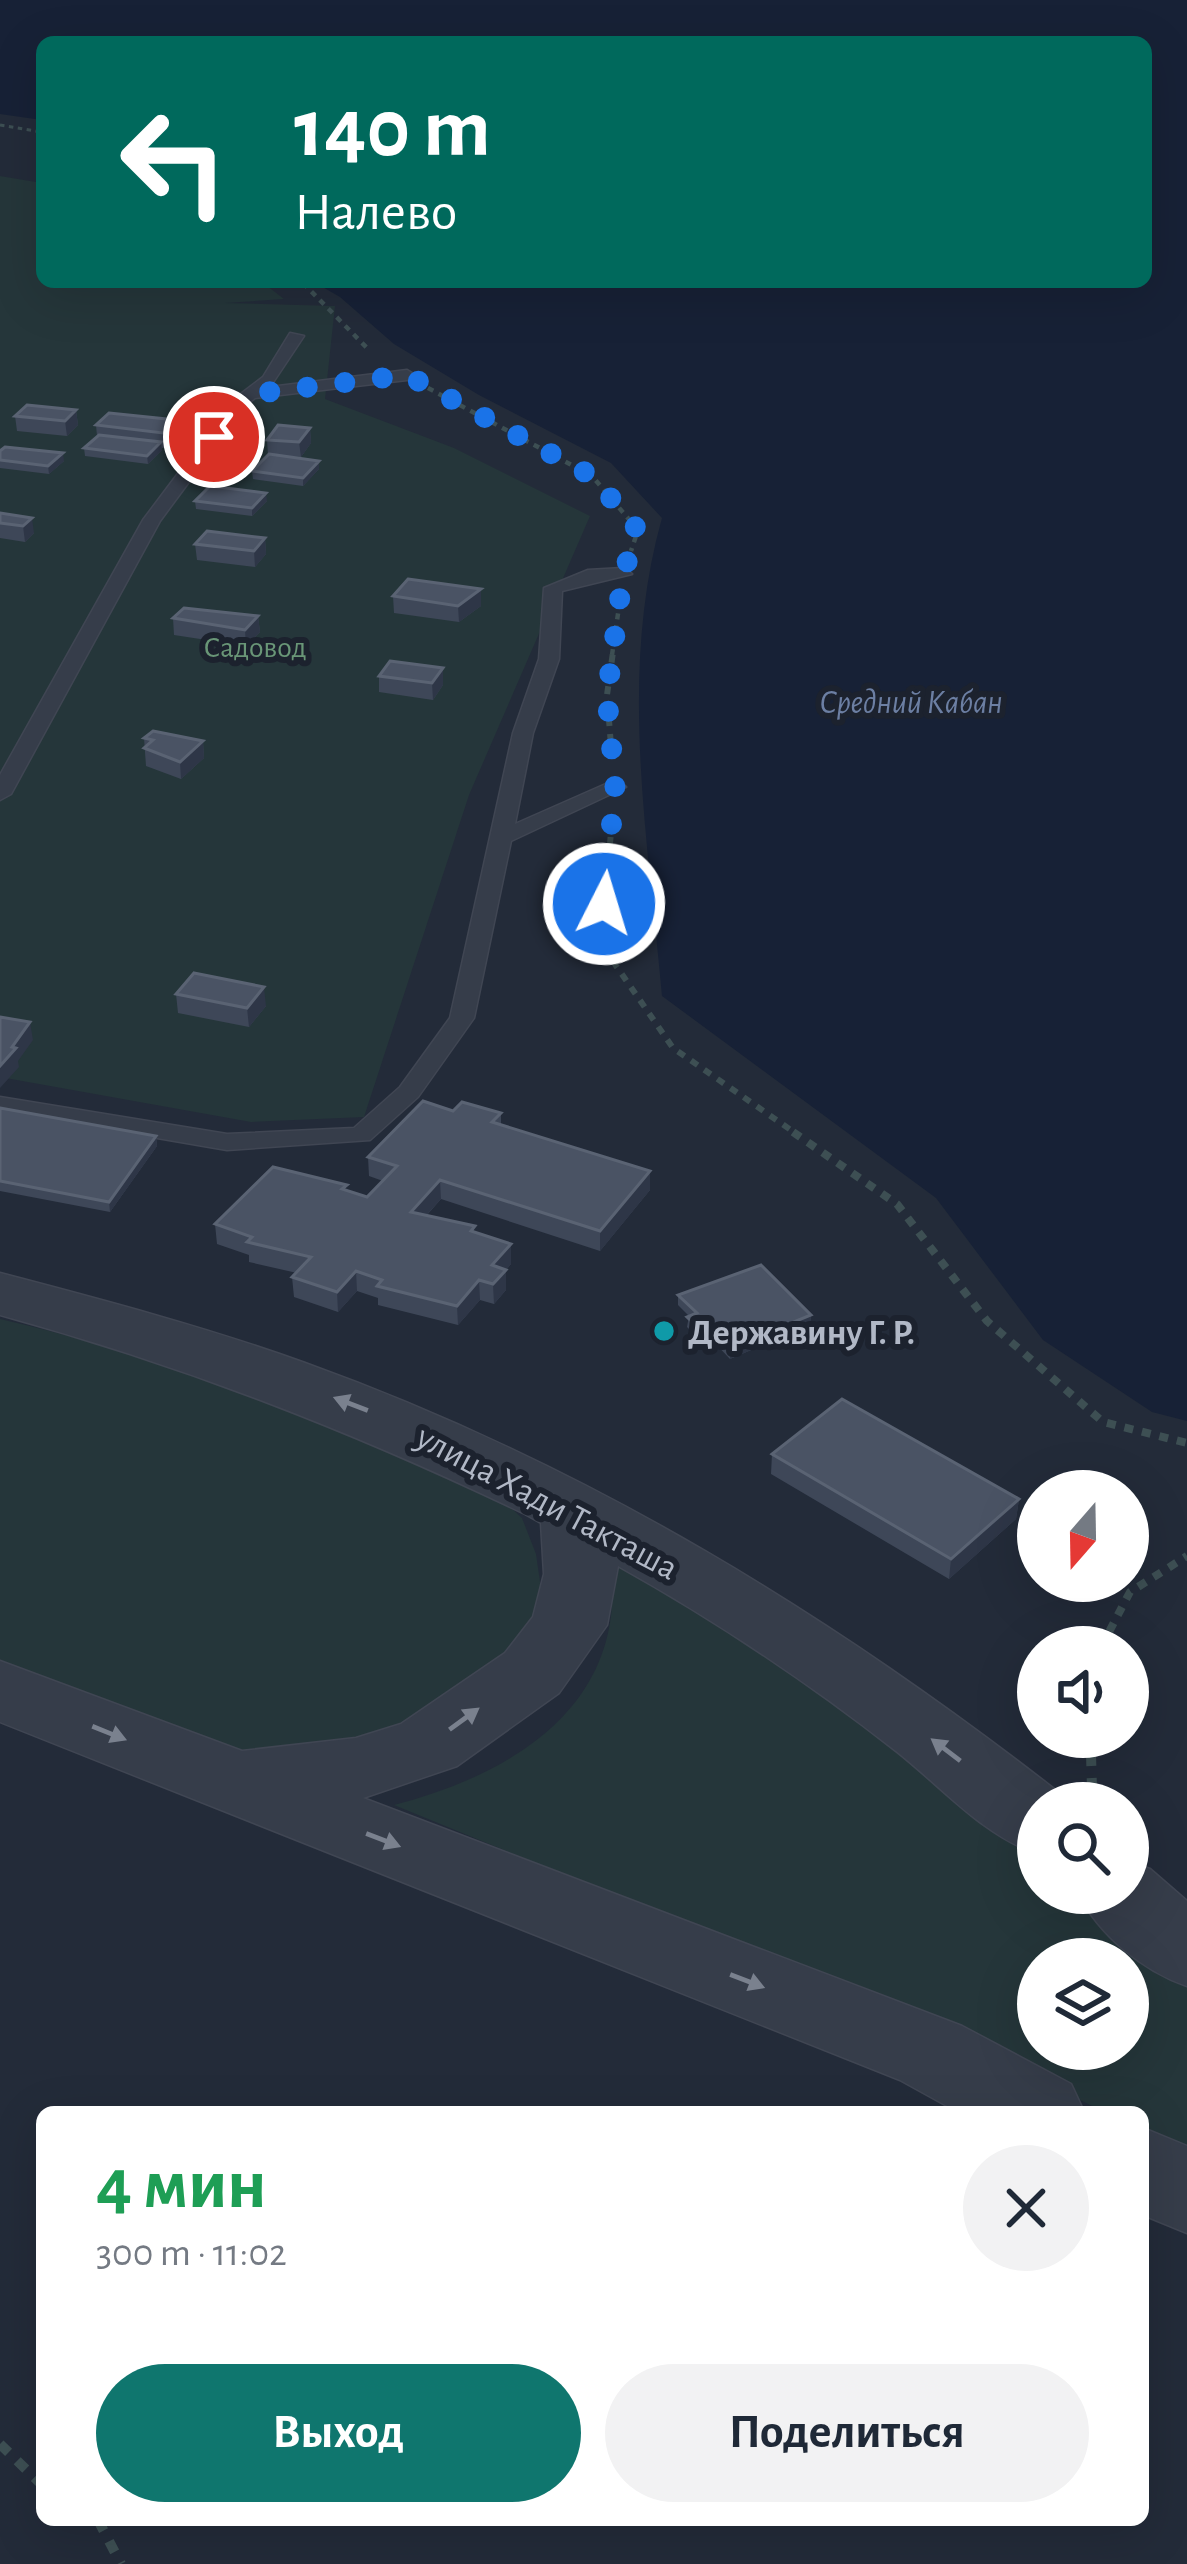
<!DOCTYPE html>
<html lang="ru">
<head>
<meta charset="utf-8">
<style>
  :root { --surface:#fff; --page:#f2f2f3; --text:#1f2937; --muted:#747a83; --accent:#0f766e }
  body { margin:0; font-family:"Alegreya Sans",sans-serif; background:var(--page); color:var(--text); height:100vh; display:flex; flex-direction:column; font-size:45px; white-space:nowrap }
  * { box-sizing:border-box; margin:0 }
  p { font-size:39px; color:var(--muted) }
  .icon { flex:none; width:66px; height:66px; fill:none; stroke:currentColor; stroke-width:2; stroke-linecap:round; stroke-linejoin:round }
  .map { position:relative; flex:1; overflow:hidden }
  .side { position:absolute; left:36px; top:2106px; width:1113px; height:420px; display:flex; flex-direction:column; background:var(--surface); border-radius:18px; box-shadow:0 12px 48px #0002 }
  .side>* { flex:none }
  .top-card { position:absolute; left:36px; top:36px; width:1116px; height:252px; border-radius:18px; box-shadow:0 12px 48px #0002; background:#00695c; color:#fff; overflow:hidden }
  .needle { width:78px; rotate:200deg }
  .tools { position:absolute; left:1017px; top:1470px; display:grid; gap:24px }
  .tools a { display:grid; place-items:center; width:132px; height:132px; border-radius:50%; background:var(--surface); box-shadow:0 12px 48px #0002; font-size:60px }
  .pin { position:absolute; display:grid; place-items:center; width:102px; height:102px; color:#fff; margin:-51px; border:6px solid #fff; border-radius:50%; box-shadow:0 3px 12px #0007 }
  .me { position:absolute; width:132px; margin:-66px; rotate:5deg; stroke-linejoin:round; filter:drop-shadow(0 0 9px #0008) }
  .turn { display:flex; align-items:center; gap:42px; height:252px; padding:0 60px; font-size:54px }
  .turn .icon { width:156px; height:156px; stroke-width:2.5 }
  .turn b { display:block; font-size:84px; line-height:102px }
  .round { display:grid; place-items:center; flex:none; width:126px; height:126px; border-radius:63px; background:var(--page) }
  .summary { display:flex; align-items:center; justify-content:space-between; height:204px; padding:0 60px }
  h1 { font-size:72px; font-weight:700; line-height:90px; color:#1e9e55 }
  .primary-button { display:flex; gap:24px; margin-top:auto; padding:24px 60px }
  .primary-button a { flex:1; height:138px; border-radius:72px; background:var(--accent); color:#fff; font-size:48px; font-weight:700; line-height:138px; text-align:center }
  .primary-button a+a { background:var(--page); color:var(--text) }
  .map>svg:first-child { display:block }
  .green { fill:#25363a; fill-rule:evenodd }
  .water { fill:#172136 }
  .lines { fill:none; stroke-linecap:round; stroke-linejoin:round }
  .service-casing { stroke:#404653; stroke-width:3 }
  .tertiary-casing { stroke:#404653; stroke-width:3 }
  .path-far4 { stroke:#3d4f53; stroke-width:3; stroke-dasharray:4.5 4.5; stroke-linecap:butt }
  .path-far3 { stroke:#3d4f53; stroke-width:4.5; stroke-dasharray:6 6; stroke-linecap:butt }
  .path-far2 { stroke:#3d4f53; stroke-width:6; stroke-dasharray:8 8; stroke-linecap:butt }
  .path-far1 { stroke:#3d4f53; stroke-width:8; stroke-dasharray:9 9; stroke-linecap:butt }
  .path { stroke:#3d4f53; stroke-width:10; stroke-dasharray:12 12; stroke-linecap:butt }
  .service { fill:#363d4a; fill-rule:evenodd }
  .tertiary { fill:#363d4a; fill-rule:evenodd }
  .wall { fill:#3e4758 }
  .shaded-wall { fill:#2e3647 }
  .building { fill:#4a5364; stroke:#5a6373; stroke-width:3 }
  .oneway { fill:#7a818e }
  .route { stroke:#1a73e8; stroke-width:21; stroke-dasharray:0 37.8 }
  .culture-dot { fill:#0f9aa8; stroke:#1c222e; stroke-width:4.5 }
  .labels { text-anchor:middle; stroke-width:12; stroke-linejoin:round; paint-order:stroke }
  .far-park-label { font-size:30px; fill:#699677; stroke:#1c222e }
  .far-water-label { font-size:33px; font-style:italic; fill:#6c7fa3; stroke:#1c222e }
  .poi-label { font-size:36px; font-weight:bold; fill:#b1b8c6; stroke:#1c222e; text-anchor:start }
  .street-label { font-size:36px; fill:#b1b8c6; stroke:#1c222e }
</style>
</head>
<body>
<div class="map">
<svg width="1187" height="2564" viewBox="0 0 1187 2564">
  <rect width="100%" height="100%" fill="#232b39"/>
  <path class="green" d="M0 176 42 183V282H262L284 299 225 303 335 306 325 399 454 448 590 516 469 795 364 1117 251 1122 0 1077Z
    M0 1319C174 1358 338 1427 500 1498L522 1518 536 1554 543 1602 531 1652 464 1715 275 1766 0 1660Z
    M610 1558 705 1610 1038 1853V1893H1083L1187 1986V2164L1143 2136V2112H1104L943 2030 394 1805C517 1773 631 1702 610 1558ZM1038 1959H1128V2049H1038Z"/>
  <path class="water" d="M0 0H1187V1421L1152 1412 1043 1340 936 1198 662 996C648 837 618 674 662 518L611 463 479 395 394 344 340 297 314 282H1146V42H42V120L0 114Z"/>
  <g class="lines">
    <defs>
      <path id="service" d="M290 333 304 336 270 387 407 370 415 375 407 380 255 398 246 405 160 521 11 794 0 800V775L143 520 234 399 263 377Z
        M588 570 623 568 632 574 562 591 559 659 533 733 515 824 608 783H622L626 787 511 841 474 1018 418 1097 370 1140 227 1150 0 1111V1097L227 1134 354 1128 400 1087 450 1018 513 733 539 659 544 588Z"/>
      <path id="tertiary" d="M0 1273C103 1300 205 1327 305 1363 585 1464 834 1616 1067 1799L1069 1803H1038V1854C983 1836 942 1787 896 1751 809 1683 715 1620 618 1566L607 1625 559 1693 457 1766 363 1798 962 2026 1071 2084 1084 2112H958L900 2080 0 1722V1661L242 1751 356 1738 401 1724 505 1653 533 1617 544 1574 541 1523 525 1514C352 1431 185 1366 0 1315Z
        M1128 1862 1150 1869 1187 1901V1986C1143 1971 1099 1935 1078 1893H1128Z
        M1143 2128 1187 2146V2233L1143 2215Z"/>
    </defs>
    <use href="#service" class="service-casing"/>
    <use href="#tertiary" class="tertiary-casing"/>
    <path class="path-far4" d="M0 125 42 132
      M302 282 306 286"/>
    <path class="path-far3" d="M303 283 370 351
      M428 388 592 476 638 530 631 551
      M612 655 620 600"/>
    <path class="path-far2" d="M612 758 607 695 613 652
      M612 821 601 944 673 1048 798 1135"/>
    <path class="path-far1" d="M793 1132 897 1204 987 1321 1103 1422 1187 1443
      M1101 1647 1130 1592 1187 1556
      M1091 1737V1757"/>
    <path class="path" d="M1091 1754 1092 1789
      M0 2444 42 2485
      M98 2520 121 2564"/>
    <use href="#service" class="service"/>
    <use href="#tertiary" class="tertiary"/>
  </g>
  <path class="wall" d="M76 410 78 425 67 436 17 431 15 416Z
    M176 420 177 436 165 448H162V450L148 464 85 456 84 448 97 436 96 425Z
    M310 428 311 443 301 457 278 456 319 461V469L303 486 253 479 252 471 268 455 267 440Z
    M0 451 64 461 49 474 0 468Z
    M195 501H267L252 516 196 509Z
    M0 513 34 533 25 542 0 538Z
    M265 538 266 554 255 567 197 560 195 544Z
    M481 589V606L459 622 394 613 393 596Z
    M258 616 260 632 246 646 174 635 173 618Z
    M379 676 443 685 433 700 379 692Z
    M144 738 203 741 204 758 181 779 146 766Z
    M176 994 266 1006 249 1027 178 1013Z
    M0 1108 156 1136 157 1146 110 1212 0 1191Z
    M453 1111 501 1113V1125L650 1171V1190L600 1251 441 1199 427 1215 476 1233 511 1264 506 1270V1290L494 1304 480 1300 458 1325 378 1305V1298L357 1291 338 1312 294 1297 292 1277 297 1273 249 1262V1255L217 1244 215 1224 347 1191 367 1197 383 1181 369 1176 368 1157Z
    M678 1295 811 1315 810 1325 730 1359 712 1340 703 1343 687 1327 689 1316 678 1305Z
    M772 1454 1019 1499 1016 1519 949 1579 771 1474Z"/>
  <path class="shaded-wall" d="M76 410 78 425 67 436 65 421Z
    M176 420 177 436 165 448 163 433Z
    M310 428 311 443 301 457 299 442Z
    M161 442 162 450 148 464 147 456Z
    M63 453 64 461 49 474 48 466Z
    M319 461V469L303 486V478Z
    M266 493 267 501 252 516V508Z
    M32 518 34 533 25 542 23 526Z
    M265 538 266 554 255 567 254 551Z
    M481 589V606L459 622 458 606Z
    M258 616 260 632 246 646 245 630Z
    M443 668V685L433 700 432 683Z
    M203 741 204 758 181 779 180 762Z
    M264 987 266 1006 249 1027 247 1008Z
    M30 1022 33 1040 18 1061 19 1067 0 1088V1066Z
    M156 1136 157 1146 110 1212 109 1202Z
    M650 1171V1190L600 1251V1231Z
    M440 1180 441 1199 412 1231 411 1212Z
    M511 1244V1264L501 1276 506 1270V1290L494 1304 492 1265Z
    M356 1271 357 1291 338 1312 337 1292Z
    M479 1280 480 1300 458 1325 457 1306Z
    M811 1315 810 1325 730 1359V1348Z
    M712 1329V1340L703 1343V1332Z
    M1019 1499 1016 1519 949 1579 951 1559Z"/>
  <path class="building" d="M27 405 76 410 65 421 15 416Z
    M109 413 176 420 163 433 96 425Z
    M278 425 310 428 299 442 267 440Z
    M99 435 161 442 147 456 84 448Z
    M5 447 63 453 48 466 0 460V451Z
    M269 454 319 461 303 478 252 471Z
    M210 486 266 493 252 508 195 501Z
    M0 513 32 518 23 526 0 523Z
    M207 531 265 538 254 551 195 544Z
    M408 579 481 589 458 606 393 596Z
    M184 608 258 616 245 630 173 618Z
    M390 661 443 668 432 683 379 676Z
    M153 731 203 741 180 762 144 748 153 740 144 738Z
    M194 973 264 987 247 1008 176 994Z
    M0 1017 30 1022 12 1047 16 1048 0 1066Z
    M423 1101 453 1111 462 1102 501 1113 492 1122 650 1171 600 1231 440 1180 411 1212 475 1226 471 1231 511 1244 492 1265 506 1270 493 1284 479 1280 457 1306 377 1286 382 1280 356 1271 337 1292 292 1277 311 1257 247 1242 252 1237 215 1224 273 1167 347 1185 342 1189 367 1197 397 1166 368 1157Z
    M0 1108 156 1136 109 1202 0 1181Z
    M761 1265 811 1315 730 1348 712 1329 703 1332 687 1317 697 1313 678 1295Z
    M842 1399 1019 1499 951 1559 772 1454Z"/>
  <defs><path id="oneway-solid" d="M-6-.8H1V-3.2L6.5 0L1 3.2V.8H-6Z" transform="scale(3)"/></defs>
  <g class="oneway">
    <use href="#oneway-solid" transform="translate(351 1404) rotate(-159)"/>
    <use href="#oneway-solid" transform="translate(464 1719) rotate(-36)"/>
    <use href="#oneway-solid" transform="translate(109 1733) rotate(22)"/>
    <use href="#oneway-solid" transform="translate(946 1750) rotate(-143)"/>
    <use href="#oneway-solid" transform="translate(383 1840) rotate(21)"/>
    <use href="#oneway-solid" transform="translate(747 1981) rotate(21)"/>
  </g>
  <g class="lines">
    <path class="route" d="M214 437 251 394 407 375 592 476 638 530 623 574 607 695 615 787 604 904"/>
  </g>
  <circle class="culture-dot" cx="664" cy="1331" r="12"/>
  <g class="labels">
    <g class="far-park-label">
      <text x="255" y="657">Садовод</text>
    </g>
    <g class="far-water-label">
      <text x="911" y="713">Средний Кабан</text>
    </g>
    <g class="poi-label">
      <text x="688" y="1344">Державину Г. Р.</text>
    </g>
    <g class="street-label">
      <text transform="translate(548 1501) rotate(28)" y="13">улица Хади Такташа</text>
    </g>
  </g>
</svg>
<div class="tools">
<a><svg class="needle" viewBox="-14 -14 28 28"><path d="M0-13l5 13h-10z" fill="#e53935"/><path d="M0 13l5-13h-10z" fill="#747a83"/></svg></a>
<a><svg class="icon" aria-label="sound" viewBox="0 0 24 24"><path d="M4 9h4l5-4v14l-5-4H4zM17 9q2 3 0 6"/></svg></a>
<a><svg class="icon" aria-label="search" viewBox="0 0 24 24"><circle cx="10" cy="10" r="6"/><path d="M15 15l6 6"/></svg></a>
<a><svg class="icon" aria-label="layers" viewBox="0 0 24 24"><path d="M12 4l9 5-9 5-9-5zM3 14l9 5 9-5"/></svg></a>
</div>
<div class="pin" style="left:214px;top:437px;background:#d93025"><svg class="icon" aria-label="arrive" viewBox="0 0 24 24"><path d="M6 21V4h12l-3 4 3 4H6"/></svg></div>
<svg class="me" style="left:604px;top:904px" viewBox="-20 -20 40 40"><circle r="17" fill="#1a73e8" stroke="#fff" stroke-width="3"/><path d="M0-11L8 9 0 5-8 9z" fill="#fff"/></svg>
<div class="top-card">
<div class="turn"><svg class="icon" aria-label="left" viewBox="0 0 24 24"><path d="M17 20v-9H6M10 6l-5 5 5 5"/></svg><div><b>140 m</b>Налево</div></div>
</div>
<section class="side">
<div class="summary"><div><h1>4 мин</h1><p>300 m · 11:02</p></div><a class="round"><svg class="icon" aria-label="close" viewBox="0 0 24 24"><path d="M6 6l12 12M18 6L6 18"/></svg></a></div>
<div class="primary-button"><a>Выход</a><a>Поделиться</a></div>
</section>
</div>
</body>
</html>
